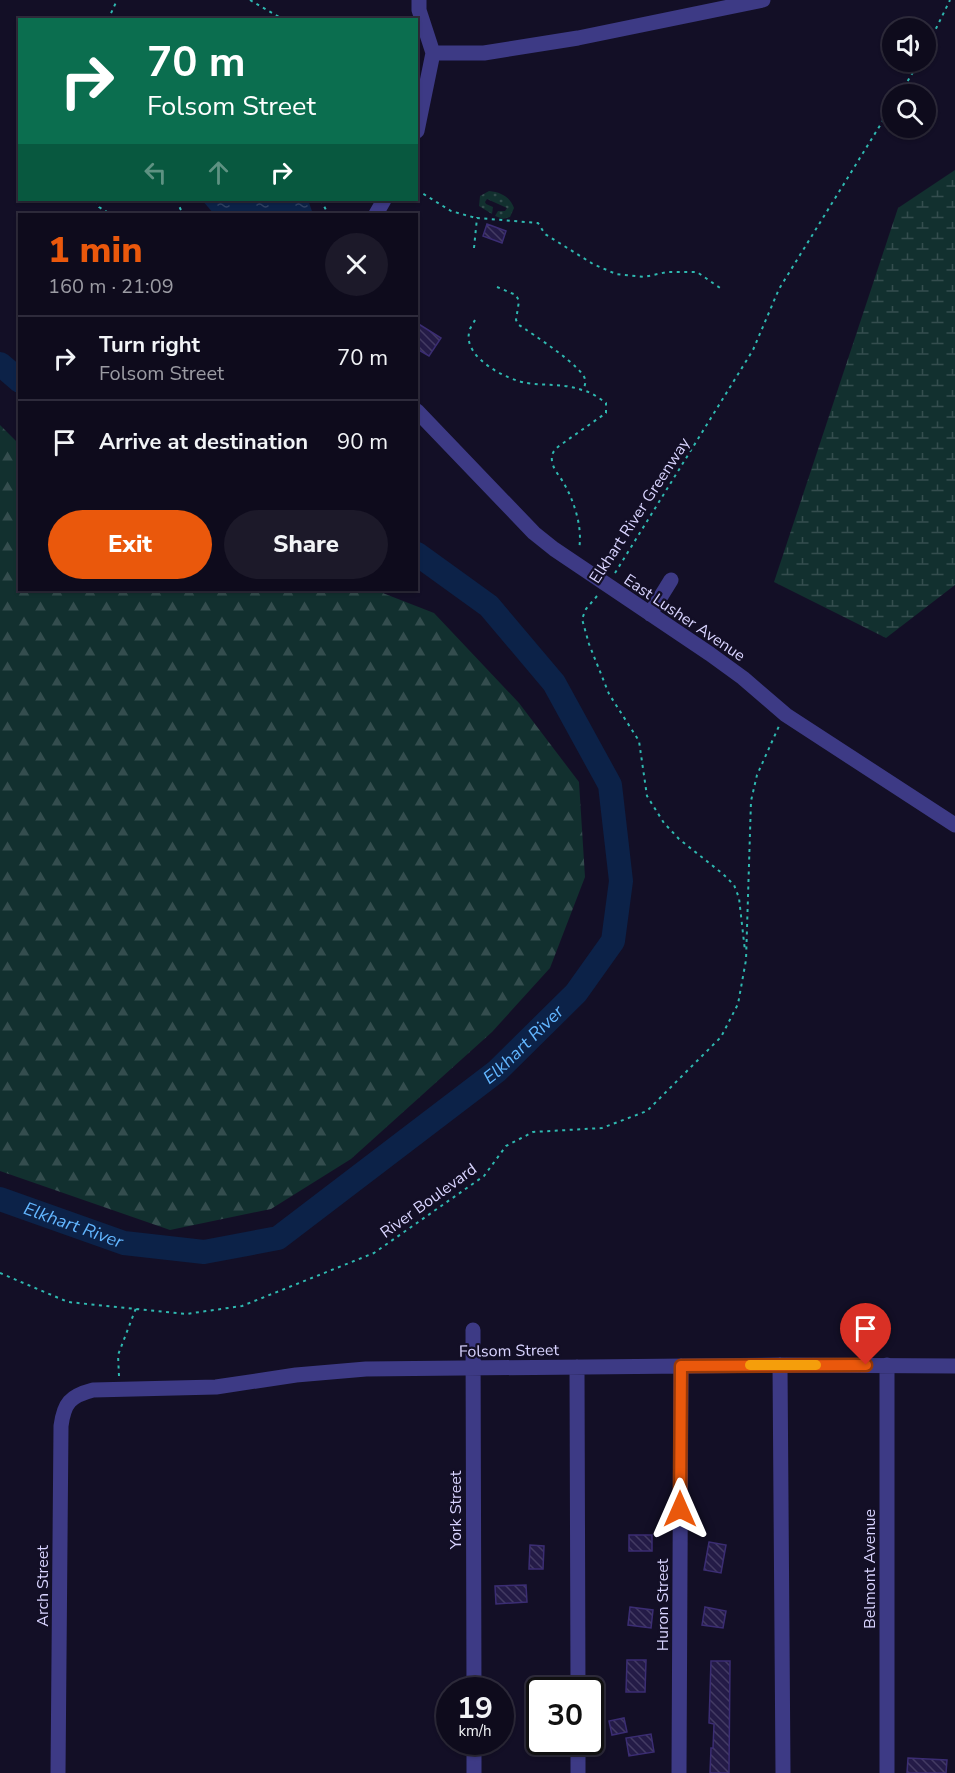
<!DOCTYPE html>
<html lang="en">
<head>
<meta charset="utf-8">
<style>
  :root { --surface:#0e0b1c; --page:#1c1929; --text:#f1f3f6; --muted:#9b9ba3; --line:#2e2b3b; --accent:#ea580c }
  body { margin:0; font-family:"Nunito Sans",sans-serif; background:var(--page); color:var(--text); height:100vh; display:flex; flex-direction:column; font-size:22px; white-space:nowrap }
  * { box-sizing:border-box; margin:0 }
  p { font-size:20px; color:var(--muted) }
  .icon { flex:none; width:33px; height:33px; fill:none; stroke:currentColor; stroke-width:2; stroke-linecap:round; stroke-linejoin:round }
  .map { position:relative; flex:1; overflow:hidden }
  .panel { position:absolute; left:18px; top:213px; width:400px; height:378px; display:flex; flex-direction:column; background:var(--surface); border-radius:0px; box-shadow:0 2px 4px #0004,0 0 0 2px var(--line) }
  .panel>* { flex:none }
  .hud { position:absolute; left:18px; top:18px; width:400px; height:183px; border-radius:0px; box-shadow:0 2px 4px #0004,0 0 0 2px var(--line); background:#0b6e4f; color:#fff; overflow:hidden }
  .buttons { position:absolute; left:882px; top:18px; display:grid; gap:12px }
  .buttons a { display:grid; place-items:center; width:54px; height:54px; border-radius:50%; background:var(--surface); box-shadow:0 2px 4px #0004,0 0 0 2px var(--line); font-size:30px }
  .speed { position:absolute; left:436px; top:1677px; display:flex; gap:12px; font-size:30px; font-weight:700; text-align:center }
  .speed>* { display:grid; place-content:center; width:78px; height:78px; border-radius:50%; background:var(--surface); box-shadow:0 2px 4px #0004,0 0 0 2px var(--line); line-height:1 }
  .speed small { font-size:15px; font-weight:400 }
  .speed .limit { border:3px solid #111; border-radius:9px; background:#fff; color:#111 }
  .pin { position:absolute; display:grid; place-items:center; width:51px; height:51px; color:#fff; margin:-62px -26px; border-radius:50% 50% 50% 0; rotate:-45deg; box-shadow:0 0 6px #0007 }
  .pin .icon { rotate:45deg }
  .me { position:absolute; width:66px; margin:-33px; rotate:0deg; stroke-linejoin:round; filter:drop-shadow(0 0 4px #0008) }
  .turn { display:flex; align-items:center; gap:21px; height:126px; padding:0 30px; font-size:27px }
  .turn .icon { width:78px; height:78px; stroke-width:2.5 }
  .turn b { display:block; font-size:42px; line-height:51px }
  .lanes { display:flex; align-items:center; height:57px; padding:0 30px; background:#0003; justify-content:center; gap:30px; direction:ltr }
  .lanes .off { opacity:.35 }
  .round { display:grid; place-items:center; flex:none; width:63px; height:63px; border-radius:32px; background:var(--page) }
  .overview { display:flex; align-items:center; justify-content:space-between; height:102px; padding:0 30px }
  h1 { font-size:36px; font-weight:800; line-height:45px; color:var(--accent) }
  .cta { display:flex; gap:12px; margin-top:auto; padding:12px 30px }
  .cta a { flex:1; height:69px; border-radius:36px; background:var(--accent); color:#fff; font-size:24px; font-weight:800; line-height:69px; text-align:center }
  .cta a+a { background:var(--page); color:var(--text) }
  ul { padding:0; list-style:none }
  li { display:flex; align-items:center; gap:18px; height:84px; padding:0 30px; border-top:2px solid var(--line) }
  li div { flex:1 }
  li b { display:block; font-size:22px }
  li em { font-style:normal }
  .map>svg:first-child { display:block }
  .forest { fill:url(#forest-firs) }
  .wetland { fill:url(#wetland-marsh) }
  .garden { fill:url(#garden-dots) }
  .water { fill:url(#water-ripples) }
  .lines { fill:none; stroke-linecap:round; stroke-linejoin:round }
  .river { stroke:#0c2248; stroke-width:24 }
  .building { fill:url(#building-back-hatch); stroke:#3b2d73; stroke-width:1.5 }
  .path { stroke:#2fb8b0; stroke-width:2; stroke-dasharray:3 4.5; stroke-linecap:butt }
  .minor { stroke:#3d3a85; stroke-width:15 }
  .route-casing { stroke:#983908; stroke-width:15 }
  .route { stroke:#ea580c; stroke-width:10 }
  .slow { stroke:#f59e0b; stroke-width:10 }
  .labels { text-anchor:middle; stroke-width:4.5; stroke-linejoin:round; paint-order:stroke }
  .street-label { font-size:16px; fill:#d9d4ff; stroke:#130f26 }
  .water-label { font-size:18px; font-style:italic; fill:#62b6ff; stroke:#130f26 }
</style>
</head>
<body>
<div class="map">
<svg width="955" height="1773" viewBox="0 0 955 1773">
  <defs>
    <pattern id="forest-firs" width="22" height="20" patternUnits="userSpaceOnUse" patternTransform="scale(1.5)"><rect width="22" height="20" fill="#12302f"/><path d="M5 1l3.5 6h-7zM16 11l3.5 6h-7z" fill="#344d4e"/></pattern>
    <pattern id="wetland-marsh" width="20" height="14" patternUnits="userSpaceOnUse" patternTransform="scale(1.5)"><rect width="20" height="14" fill="#12302f"/><path d="M1 5h8M5 5V1M11 12h8M15 12V8" fill="none" stroke="#344d4e"/></pattern>
    <pattern id="garden-dots" width="8" height="8" patternUnits="userSpaceOnUse" patternTransform="scale(1.5)"><rect width="8" height="8" fill="#12302f"/><path d="M2 2h.1M6 6h.1" fill="none" stroke="#344d4e" stroke-width="1.8" stroke-linecap="round"/></pattern>
    <pattern id="water-ripples" width="26" height="14" patternUnits="userSpaceOnUse" patternTransform="scale(1.5)"><rect width="26" height="14" fill="#0c2248"/><path d="M2 4q2-2 4 0t4 0M15 11q2-2 4 0t4 0" fill="none" stroke="#2f4163"/></pattern>
    <pattern id="building-back-hatch" width="6" height="6" patternUnits="userSpaceOnUse" patternTransform="scale(1.5)"><rect width="6" height="6" fill="#241b47"/><path d="M-1 5l2 2M0 0l6 6M5-1l2 2" fill="none" stroke="#433b63"/></pattern>
  </defs>
  <rect width="100%" height="100%" fill="#130f26"/>
  <path class="forest" d="M0 425 19 444 20 590H375L434 613 519 703 579 782 585 877 550 968 492 1032 351 1159 271 1209 170 1230 0 1171Z"/>
  <path class="wetland" d="M955 170V585L886 638 774 582 898 208Z"/>
  <path class="garden" d="M489 191C501 192 510 197 514 208L510 217 503 219 495 216 498 211H505L507 208 487 199 485 202 486 204 493 207 492 214 479 206 480 196Z"/>
  <path class="water" d="M202 200H308L313 214H214Z"/>
  <g class="lines">
    <g class="river">
      <path d="M0 364 20 381"/>
      <path id="s1" d="M0 1199 124 1243 204 1252 278 1238 497 1071 576 993 613 941 621 881 610 785 554 683 489 606 417 554"/>
    </g>
  </g>
  <path class="building" d="M487 224 506 231 502 243 483 236Z
    M417 323 441 338 429 356 417 349Z
    M629 1535H652V1551H629Z
    M709 1542 726 1545 721 1573 704 1570Z
    M530 1545 544 1546 543 1569H529Z
    M526 1585 527 1602 496 1604 495 1586Z
    M630 1607 653 1610 651 1628 628 1625Z
    M705 1607 726 1611 723 1628 702 1625Z
    M627 1660H646L645 1692H626Z
    M711 1661H730L729 1773H710L711 1748H713L714 1724 709 1723Z
    M624 1718 627 1732 612 1735 609 1721Z
    M651 1734 654 1752 629 1756 626 1738Z
    M908 1758 947 1760 946 1773H907Z"/>
  <g class="lines">
    <path class="path" d="M250 0 284 20
      M108 20 117 0
      M926 49 950 0
      M900 94 919 62
      M417 190 451 211 476 218
      M96 200 99 207 110 214
      M180 200 179 206 183 214
      M321 200 328 214
      M474 248 477 218 538 223 545 234 593 264 616 274 644 277 667 272H697L723 290
      M497 287 516 295 519 301 516 320 519 325C531 333 585 368 585 380 586 384 584 387 583 390
      M475 320C473 324 469 329 469 333 464 358 507 380 527 383 546 386 562 383 582 390 591 392 599 398 606 403V413L559 446C554 450 551 454 552 461 553 469 559 475 563 482 574 500 583 528 579 549
      M615 573 753 350 779 289 892 106
      M597 596 586 609 582 619 589 644 609 694 639 741 647 796 664 823 679 839 723 874 734 885 739 898 745 951
      M0 1273 68 1302 186 1314 242 1306 374 1253 484 1176 506 1146 533 1132 602 1128 647 1111 721 1037 738 1004 746 960 751 801 757 775 779 726
      M119 1376 118 1355 136 1308"/>
    <path class="minor" d="M433 53H484L578 38 763 0
      M417 131 433 53 419 10V0
      M376 214 384 200
      M417 411 534 533 554 549 710 654 743 678 786 715 955 825
      M650 614 671 580
      M473 1330 474 1690
      M780 1365 783 1773
      M577 1367 578 1690
      M474 1742V1773
      M578 1742V1773
      M58 1773 61 1426C64 1403 70 1396 93 1390L216 1387 296 1375 366 1369 780 1365 955 1366
      M679 1773 681 1366
      M887 1773V1365"/>
  </g>
  <g class="lines">
    <defs>
      <path id="route" d="M680 1509 681 1366 866 1365"/>
    </defs>
    <use href="#route" class="route-casing"/>
    <use href="#route" class="route"/>
    <path class="slow" d="M750 1365H816"/>
  </g>
  <g class="labels">
    <g class="street-label">
      <text transform="translate(639 510) rotate(-57)" y="6">Elkhart River Greenway</text>
      <text transform="translate(685 617) rotate(34)" y="6">East Lusher Avenue</text>
      <text transform="translate(428 1200) rotate(-36)" y="6">River Boulevard</text>
      <text transform="translate(509 1350) rotate(-1)" y="6">Folsom Street</text>
      <text transform="translate(455 1510) rotate(-90)" y="6">York Street</text>
      <text transform="translate(869 1569) rotate(-90)" y="6">Belmont Avenue</text>
      <text transform="translate(42 1586) rotate(-90)" y="6">Arch Street</text>
      <text transform="translate(662 1605) rotate(-90)" y="6">Huron Street</text>
    </g>
    <g class="water-label">
      <text dy="6" stroke="none"><textPath href="#s1" startOffset="600">Elkhart River</textPath></text>
      <text dy="6" stroke="none"><textPath href="#s1" startOffset="78">Elkhart River</textPath></text>
    </g>
  </g>
</svg>
<div class="buttons">
<a><svg class="icon" aria-label="sound" viewBox="0 0 24 24"><path d="M4 9h4l5-4v14l-5-4H4zM17 9q2 3 0 6"/></svg></a>
<a><svg class="icon" aria-label="search" viewBox="0 0 24 24"><circle cx="10" cy="10" r="6"/><path d="M15 15l6 6"/></svg></a>
</div>
<div class="speed"><div>19<small>km/h</small></div><div class="limit">30</div></div>
<div class="pin" style="left:866px;top:1365px;background:#d93025"><svg class="icon" aria-label="arrive" viewBox="0 0 24 24"><path d="M6 21V4h12l-3 4 3 4H6"/></svg></div>
<svg class="me" style="left:680px;top:1509px" viewBox="-20 -20 40 40"><path d="M0-17L14 15 0 8-14 15z" fill="#ea580c" stroke="#fff" stroke-width="4"/></svg>
<div class="hud">
<div class="turn"><svg class="icon" aria-label="right" viewBox="0 0 24 24"><path d="M7 20v-9h11M14 6l5 5-5 5"/></svg><div><b>70 m</b>Folsom Street</div></div>
<div class="lanes"><svg class="icon off" aria-label="left" viewBox="0 0 24 24"><path d="M17 20v-9H6M10 6l-5 5 5 5"/></svg><svg class="icon off" aria-label="ahead" viewBox="0 0 24 24"><path d="M12 20V5M6 11l6-6 6 6"/></svg><svg class="icon" aria-label="right" viewBox="0 0 24 24"><path d="M7 20v-9h11M14 6l5 5-5 5"/></svg></div>
</div>
<section class="panel">
<div class="overview"><div><h1>1 min</h1><p>160 m · 21:09</p></div><a class="round"><svg class="icon" aria-label="close" viewBox="0 0 24 24"><path d="M6 6l12 12M18 6L6 18"/></svg></a></div>
<ul>
<li><svg class="icon" aria-label="right" viewBox="0 0 24 24"><path d="M7 20v-9h11M14 6l5 5-5 5"/></svg><div><b>Turn right</b><p>Folsom Street</p></div><em>70 m</em></li>
<li><svg class="icon" aria-label="arrive" viewBox="0 0 24 24"><path d="M6 21V4h12l-3 4 3 4H6"/></svg><div><b>Arrive at destination</b></div><em>90 m</em></li>
</ul>
<div class="cta"><a>Exit</a><a>Share</a></div>
</section>
</div>
</body>
</html>
